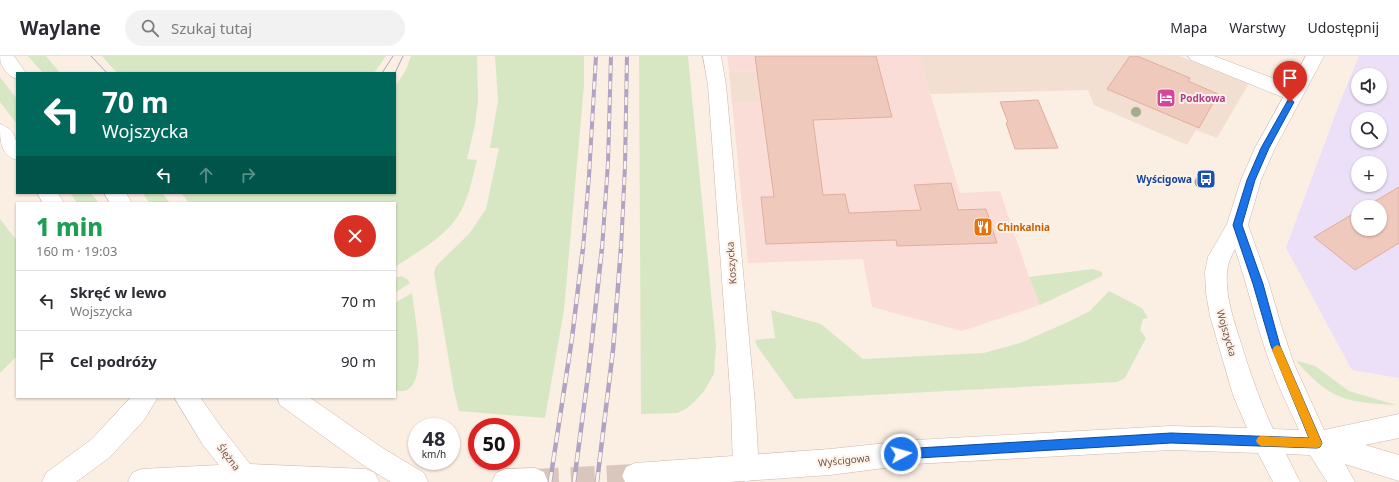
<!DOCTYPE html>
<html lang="pl">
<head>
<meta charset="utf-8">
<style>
  :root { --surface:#fff; --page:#f2f2f3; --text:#2b2b33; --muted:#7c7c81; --line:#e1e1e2 }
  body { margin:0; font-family:"Noto Sans",sans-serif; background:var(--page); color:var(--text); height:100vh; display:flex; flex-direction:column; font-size:15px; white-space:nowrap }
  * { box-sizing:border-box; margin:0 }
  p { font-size:13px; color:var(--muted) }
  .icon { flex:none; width:22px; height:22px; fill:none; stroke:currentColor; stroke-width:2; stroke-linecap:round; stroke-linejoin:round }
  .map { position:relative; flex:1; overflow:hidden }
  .details { position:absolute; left:16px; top:146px; width:380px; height:196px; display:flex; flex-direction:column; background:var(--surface); border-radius:0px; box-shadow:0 1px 3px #0004 }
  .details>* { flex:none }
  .guide { position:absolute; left:16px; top:16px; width:380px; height:122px; border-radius:0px; box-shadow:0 1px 3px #0004; background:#00695c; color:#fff; overflow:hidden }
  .tools { position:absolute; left:1351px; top:12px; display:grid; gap:8px }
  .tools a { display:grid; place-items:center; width:36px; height:36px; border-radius:50%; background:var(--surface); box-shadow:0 1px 3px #0004; font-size:20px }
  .speed { position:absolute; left:408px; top:362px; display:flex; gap:8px; font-size:20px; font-weight:700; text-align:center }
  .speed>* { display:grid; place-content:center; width:52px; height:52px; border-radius:50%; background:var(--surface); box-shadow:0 1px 3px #0004; line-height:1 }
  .speed small { font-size:10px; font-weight:400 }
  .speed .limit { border:6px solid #d22; background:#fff; color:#111 }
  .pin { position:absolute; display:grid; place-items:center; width:34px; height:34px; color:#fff; margin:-41px -17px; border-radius:50% 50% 50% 0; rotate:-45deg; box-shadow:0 0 4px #0007 }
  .pin .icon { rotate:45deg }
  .me { position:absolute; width:44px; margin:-22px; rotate:84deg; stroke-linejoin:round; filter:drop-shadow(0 0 3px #0008) }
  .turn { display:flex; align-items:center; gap:14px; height:84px; padding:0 20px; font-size:18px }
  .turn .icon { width:52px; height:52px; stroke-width:2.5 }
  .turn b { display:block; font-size:28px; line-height:34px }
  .lanes { display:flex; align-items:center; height:38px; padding:0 20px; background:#0003; justify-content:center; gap:20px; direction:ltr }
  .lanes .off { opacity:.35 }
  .round { display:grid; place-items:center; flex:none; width:42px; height:42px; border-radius:21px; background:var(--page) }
  .overview { display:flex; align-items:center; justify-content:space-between; height:68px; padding:0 20px }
  h1 { font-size:24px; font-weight:800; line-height:30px; color:#1e9e55 }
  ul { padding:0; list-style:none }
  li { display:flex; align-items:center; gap:12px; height:60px; padding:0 20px; border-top:1px solid var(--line) }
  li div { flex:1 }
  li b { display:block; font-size:15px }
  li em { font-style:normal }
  header { display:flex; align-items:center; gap:24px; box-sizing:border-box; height:56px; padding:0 20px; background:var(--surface); border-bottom:1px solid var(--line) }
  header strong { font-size:19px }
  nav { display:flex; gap:22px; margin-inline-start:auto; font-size:14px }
  .search { width:280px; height:36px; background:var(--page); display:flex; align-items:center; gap:10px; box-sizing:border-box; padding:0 14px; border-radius:22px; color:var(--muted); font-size:15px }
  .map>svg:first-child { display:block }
  .residential { fill:#f2dfd2 }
  .commercial { fill:#fbddd8 }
  .education { fill:#ebe0f7; fill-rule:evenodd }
  .green { fill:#d7e7c3 }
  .building { fill:#efc9bc; stroke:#e1ad9e }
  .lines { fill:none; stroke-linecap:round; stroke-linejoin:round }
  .secondary-tunnel { stroke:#d9c7bd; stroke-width:24; stroke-dasharray:24 12; stroke-linecap:butt }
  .street-casing { stroke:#ceb7ae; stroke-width:1 }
  .secondary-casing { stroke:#d0b6ab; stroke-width:1 }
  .street { fill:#fff; fill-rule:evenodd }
  .secondary { fill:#fff; fill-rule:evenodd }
  .tram { stroke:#b0a3c3; stroke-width:1 }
  .rail-far1-casing { stroke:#b0a3c3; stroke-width:4 }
  .rail-casing { stroke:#b0a3c3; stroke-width:4.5 }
  .rail-far1 { stroke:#fef3e9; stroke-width:2.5; stroke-dasharray:8; stroke-linecap:butt }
  .rail { stroke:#fef3e9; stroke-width:3; stroke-dasharray:10; stroke-linecap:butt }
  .tree { fill:#a2ad8b }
  .route { fill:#1a73e8; stroke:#114b97 }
  .slow { fill:#f59e0b }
  .labels { text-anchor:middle; stroke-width:4; stroke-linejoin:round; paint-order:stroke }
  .hotel-label { font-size:10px; font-weight:bold; fill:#b23c85; stroke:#fef3e9; text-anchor:start }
  .transit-label { font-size:10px; font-weight:bold; fill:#164399; stroke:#fef3e9; text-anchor:end }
  .food-label { font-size:10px; font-weight:bold; fill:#c56008; stroke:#fef3e9; text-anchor:start }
  .street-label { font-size:10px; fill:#72534b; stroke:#fef3e9 }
</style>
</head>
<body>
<header>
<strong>Waylane</strong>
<div class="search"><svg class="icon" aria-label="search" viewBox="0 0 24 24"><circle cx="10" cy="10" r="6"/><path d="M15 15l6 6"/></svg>Szukaj tutaj</div>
<nav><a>Mapa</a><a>Warstwy</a><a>Udostępnij</a></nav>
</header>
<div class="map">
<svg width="1399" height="426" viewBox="0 0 1399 426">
  <rect width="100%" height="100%" fill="#fbeee3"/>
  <path class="residential" d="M919 0H1179L1249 27 1217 82 1196 74 1187 89 1094 49 1088 34 930 38Z
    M807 14 878 41 732 47 729 16Z"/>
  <path class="commercial" d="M727 0H919L960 137 1000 135 1029 221 1040 249 962 275 872 251 863 203 748 207 732 47 877 41 807 14 729 16Z"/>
  <path class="education" d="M1359 0H1399V322L1352 314 1286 192 1340 46ZM1358 19H1380V41H1358ZM1358 63H1380V85H1358ZM1358 107H1380V129H1358ZM1358 151H1380V173H1358Z"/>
  <path class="green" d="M28 0H46L60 17H43Z
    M102 0H386L374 17H117Z
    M411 0H477L478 44 475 69 467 103 477 104C473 119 470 136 463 151 450 179 420 194 395 211V147H189L181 137H395V31L406 14Z
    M495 0H584V29L564 254 545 362 459 355 454 335 434 217 436 210 469 178 486 153 499 92H490L498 44Z
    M639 0H688L716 289 714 318 704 335 695 345 686 353 677 357 641 358Z
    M0 21 17 43V68L0 46Z
    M70 137H91L99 147H77Z
    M142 137H162L170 147H150Z
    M0 163 17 185V300L0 317Z
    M1093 213 1102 216V220L1040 249 1029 221Z
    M401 220 407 223 410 227 395 237V222Z
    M1109 235 1142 252 1148 262 1143 263 1140 274 1146 282 1125 322 1117 326 795 343 757 290 755 284 775 282 771 254 821 268 863 303 984 297 1020 287 1068 266 1090 255Z
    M412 237C414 257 430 329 404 335 400 335 399 336 395 334V247Z
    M1298 305 1315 310 1349 335 1396 349C1347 346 1332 345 1298 307Z"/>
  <path class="building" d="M755 0H876L892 61 813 64 823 139 845 138 849 157 921 154 914 129 951 127 958 154 986 153 997 187 897 190 896 184 766 188 761 141H774Z
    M1130 0H1137L1190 22 1188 25 1218 38 1199 72 1107 33Z
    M1038 44 1058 92 1015 93 1006 67 1008 66 1000 46Z
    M1399 131V187L1355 214 1314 181 1358 155V173H1380V151H1365Z"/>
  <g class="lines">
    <path class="secondary-tunnel" d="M535 425 635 420"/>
    <defs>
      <path id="street" d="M703 0H721L726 29 755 348 759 413 755 422 746 426 737 422 733 413 731 348 708 29Z
        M1188 0H1214L1301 33 1303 38 1301 43 1294 45 1287 43 1191 4Z"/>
      <path id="secondary" d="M0 0H14L26 17H17V23C7 20 0 10 0 0Z
        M1306 0H1324L1275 92 1261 124 1248 169 1269 228 1281 269 1294 308 1324 374 1399 358V382L1365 389 1399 399V425L1345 408 1355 426H1327L1310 399 1286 398 1300 426H1273L1258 397 1171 394 915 408 830 419 728 426H625L622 420 626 411 635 407 830 393 915 384 1171 370 1247 372 1233 339 1210 260 1206 237 1205 216 1208 201 1227 168 1241 124 1255 92ZM1235 193C1248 230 1256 269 1270 307 1278 330 1289 352 1299 374L1273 373C1260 345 1250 317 1241 287 1234 265 1225 240 1227 216 1228 207 1231 200 1235 193Z
        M0 68C18 74 17 88 17 104 0 99 0 84 0 68Z
        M37 137H58L64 147H43Z
        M104 137H126L132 147H110Z
        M131 341H158L144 364 110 401 76 426H42L46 417 92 383Z
        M174 341H200L221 371 250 408 366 413 375 417 379 426H128L132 417 141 413 219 409 203 389Z
        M277 341H309L381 391 424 417 428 426H391L363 409 280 349Z
        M535 412 544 416 548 426H492L496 417 505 413Z"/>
    </defs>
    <use href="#street" class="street-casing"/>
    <use href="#secondary" class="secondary-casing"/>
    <use href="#street" class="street"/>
    <use href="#secondary" class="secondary"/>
    <path class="tram" d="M91 0 107 17
      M382 17 393 0
      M395 17 403 0"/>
    <defs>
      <path id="rail-far1" d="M583 193 589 120 596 0
        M602 193 608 107 611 0
        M621 193 625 110 627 0"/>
      <path id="rail" d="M550 426 572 282 583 192
        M574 426 588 320 602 192
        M597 426 613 294 621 192"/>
    </defs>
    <use href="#rail-far1" class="rail-far1-casing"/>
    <use href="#rail" class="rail-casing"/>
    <use href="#rail-far1" class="rail-far1"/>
    <use href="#rail" class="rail"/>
  </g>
  <g class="tree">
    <circle cx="1136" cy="56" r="5"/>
    <circle cx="1200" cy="126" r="5.5"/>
  </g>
  <path class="route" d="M1290 43 1294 46 1269 92 1255 124 1242 169 1263 228 1280 290 1322 387 1320 391 1317 392 1171 387 901 403 897 401 896 398 897 394 901 393 1171 377 1309 382 1271 290 1253 228 1233 169 1247 124 1261 92 1288 44Z"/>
  <path class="slow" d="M1277 289 1281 291 1282 294 1322 387 1320 391 1317 392 1261 390 1258 388 1256 385 1258 381 1261 380 1309 382 1272 294 1274 291Z"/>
  <defs>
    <symbol id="hotel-square" viewBox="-11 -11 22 22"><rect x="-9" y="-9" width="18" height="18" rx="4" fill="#d1479c" stroke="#fef3e9"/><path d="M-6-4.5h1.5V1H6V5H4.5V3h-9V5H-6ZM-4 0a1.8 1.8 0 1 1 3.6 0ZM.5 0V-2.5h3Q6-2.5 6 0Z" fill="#fff"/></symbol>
    <symbol id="bus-square" viewBox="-11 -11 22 22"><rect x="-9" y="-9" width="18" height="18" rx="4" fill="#1a4fb4" stroke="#fef3e9"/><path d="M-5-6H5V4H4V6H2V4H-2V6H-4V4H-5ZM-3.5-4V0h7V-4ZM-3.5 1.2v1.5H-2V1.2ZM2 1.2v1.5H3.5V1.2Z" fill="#fff"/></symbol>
    <symbol id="restaurant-square" viewBox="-11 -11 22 22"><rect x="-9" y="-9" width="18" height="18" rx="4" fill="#e8710a" stroke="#fef3e9"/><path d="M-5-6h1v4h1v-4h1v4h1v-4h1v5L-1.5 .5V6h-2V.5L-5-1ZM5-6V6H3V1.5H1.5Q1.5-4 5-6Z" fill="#fff"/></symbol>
  </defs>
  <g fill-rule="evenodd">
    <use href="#hotel-square" x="1155" y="31" width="22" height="22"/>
    <use href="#bus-square" x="1195" y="112" width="22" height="22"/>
    <use href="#restaurant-square" x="972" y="160" width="22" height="22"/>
  </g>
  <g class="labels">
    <g class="hotel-label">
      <text x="1180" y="46">Podkowa</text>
    </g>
    <g class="transit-label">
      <text x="1192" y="127">Wyścigowa</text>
    </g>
    <g class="food-label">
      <text x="997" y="175">Chinkalnia</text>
    </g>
    <g class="street-label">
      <text transform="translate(731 207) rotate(-94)" y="4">Koszycka</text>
      <text transform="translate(1227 277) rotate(74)" y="4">Wojszycka</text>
      <text transform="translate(229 401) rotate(52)" y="4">Ślężna</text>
      <text transform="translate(844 404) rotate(-6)" y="4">Wyścigowa</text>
    </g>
  </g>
</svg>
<div class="tools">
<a><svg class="icon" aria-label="sound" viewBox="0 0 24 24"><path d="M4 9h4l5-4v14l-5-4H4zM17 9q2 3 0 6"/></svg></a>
<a><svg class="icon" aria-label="search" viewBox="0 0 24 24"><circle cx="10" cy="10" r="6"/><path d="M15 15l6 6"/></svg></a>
<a>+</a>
<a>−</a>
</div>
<div class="speed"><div>48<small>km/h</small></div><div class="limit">50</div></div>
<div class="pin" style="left:1290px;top:46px;background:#d93025"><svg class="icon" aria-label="arrive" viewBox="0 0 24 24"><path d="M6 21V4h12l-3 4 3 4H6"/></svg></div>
<svg class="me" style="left:901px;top:398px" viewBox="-20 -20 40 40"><circle r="17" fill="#1a73e8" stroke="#fff" stroke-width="3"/><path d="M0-11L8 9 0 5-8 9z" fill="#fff"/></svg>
<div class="guide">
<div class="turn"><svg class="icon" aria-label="left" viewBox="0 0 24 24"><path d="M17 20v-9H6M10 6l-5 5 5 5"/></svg><div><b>70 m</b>Wojszycka</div></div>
<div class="lanes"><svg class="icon" aria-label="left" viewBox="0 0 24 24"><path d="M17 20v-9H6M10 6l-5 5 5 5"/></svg><svg class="icon off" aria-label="ahead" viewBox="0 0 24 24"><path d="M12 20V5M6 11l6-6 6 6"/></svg><svg class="icon off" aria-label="right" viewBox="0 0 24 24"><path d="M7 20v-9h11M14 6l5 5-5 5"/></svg></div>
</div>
<section class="details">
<div class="overview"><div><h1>1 min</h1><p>160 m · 19:03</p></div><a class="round" style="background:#d93025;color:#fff"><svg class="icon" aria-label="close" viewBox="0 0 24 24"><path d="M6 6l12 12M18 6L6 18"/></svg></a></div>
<ul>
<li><svg class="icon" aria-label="left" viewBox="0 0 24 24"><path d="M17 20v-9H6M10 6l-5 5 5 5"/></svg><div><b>Skręć w lewo</b><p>Wojszycka</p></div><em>70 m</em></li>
<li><svg class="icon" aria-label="arrive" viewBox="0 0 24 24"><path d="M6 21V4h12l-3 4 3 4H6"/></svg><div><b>Cel podróży</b></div><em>90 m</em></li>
</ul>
</section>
</div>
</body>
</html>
